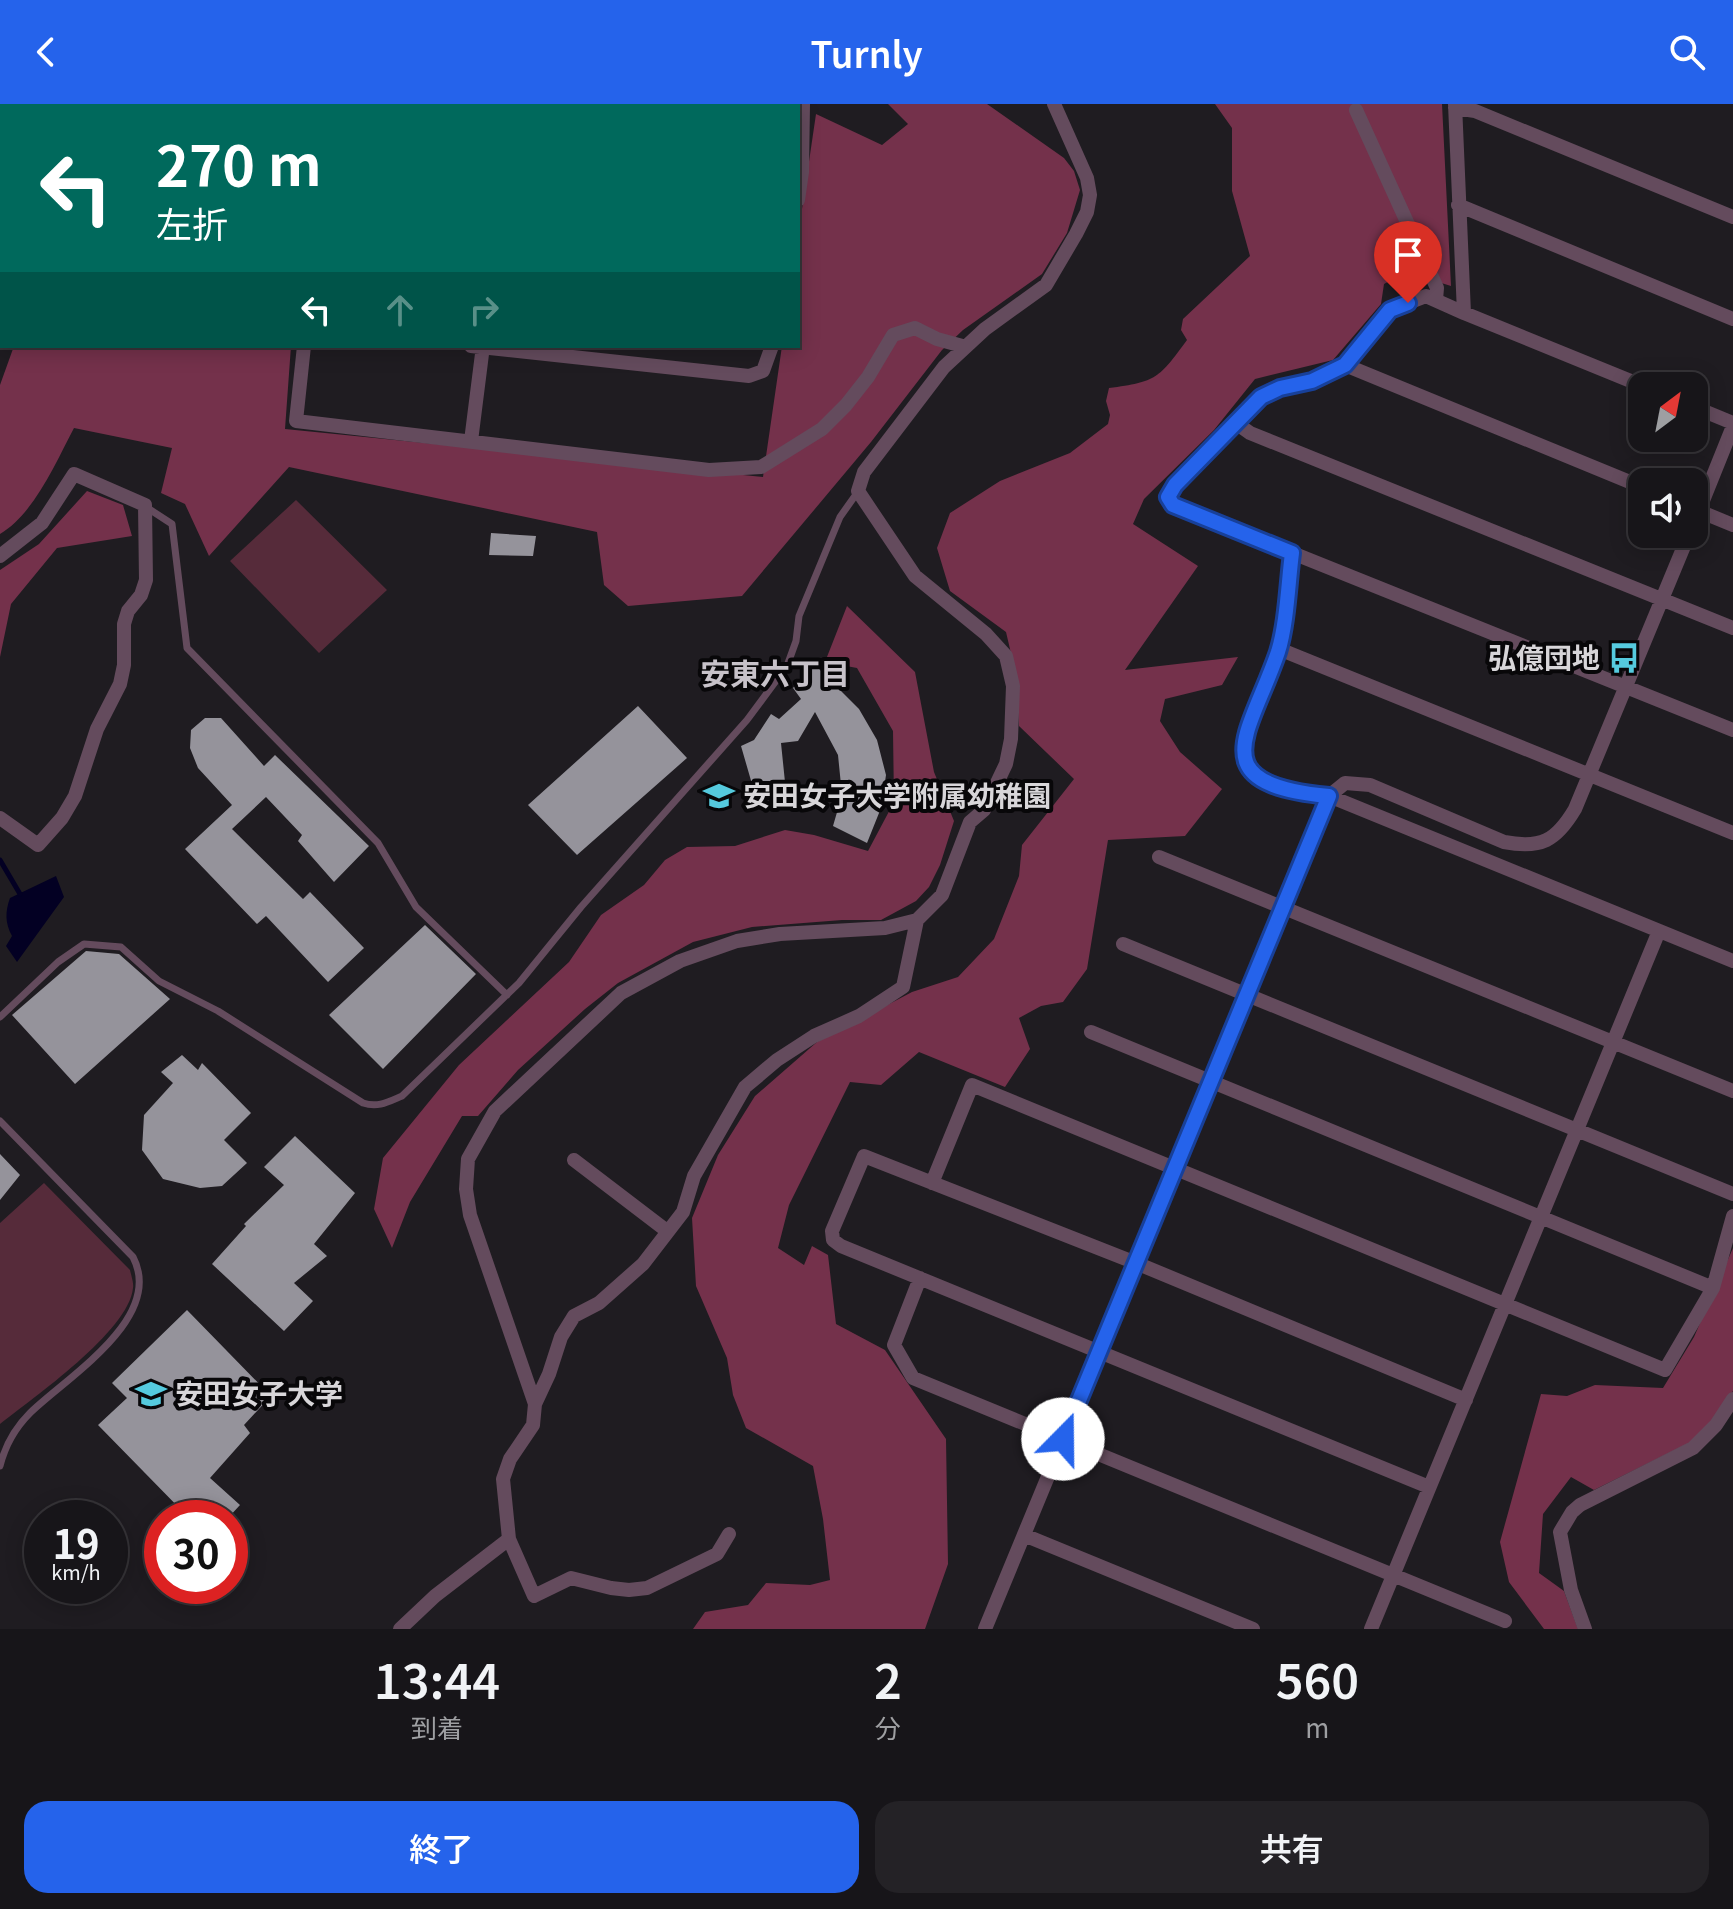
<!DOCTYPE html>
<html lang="ja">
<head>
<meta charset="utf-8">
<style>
  :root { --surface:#171519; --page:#242226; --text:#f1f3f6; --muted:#9e9fa2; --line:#363438; --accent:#2563eb }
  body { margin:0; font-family:Georgia,"Noto Sans JP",serif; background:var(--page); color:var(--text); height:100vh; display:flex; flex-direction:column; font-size:30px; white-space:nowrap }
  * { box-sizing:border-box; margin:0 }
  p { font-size:26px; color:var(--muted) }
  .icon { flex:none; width:44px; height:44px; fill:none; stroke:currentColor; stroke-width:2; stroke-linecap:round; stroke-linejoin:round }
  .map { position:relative; height:1525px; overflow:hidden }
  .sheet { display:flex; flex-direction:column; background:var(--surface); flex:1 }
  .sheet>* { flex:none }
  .top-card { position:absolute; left:0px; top:0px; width:800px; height:244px; box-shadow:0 4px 20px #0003,0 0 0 2px var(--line); background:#00695c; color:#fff; overflow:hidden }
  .needle { width:52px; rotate:32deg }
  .controls { position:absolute; left:1628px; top:268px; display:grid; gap:16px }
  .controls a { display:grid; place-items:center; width:80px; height:80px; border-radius:16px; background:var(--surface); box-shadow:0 4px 20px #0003,0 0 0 2px var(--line); font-size:40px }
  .speed { position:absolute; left:24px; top:1396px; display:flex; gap:16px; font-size:40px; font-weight:700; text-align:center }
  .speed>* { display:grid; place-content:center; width:104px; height:104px; border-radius:50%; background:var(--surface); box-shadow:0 4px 20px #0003,0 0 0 2px var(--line); line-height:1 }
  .speed small { font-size:20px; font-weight:400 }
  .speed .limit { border:12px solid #d22; background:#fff; color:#111 }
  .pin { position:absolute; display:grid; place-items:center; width:68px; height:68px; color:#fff; margin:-82px -34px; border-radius:50% 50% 50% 0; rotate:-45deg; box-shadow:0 0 8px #0007 }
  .pin .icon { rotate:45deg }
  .me { position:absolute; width:88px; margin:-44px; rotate:22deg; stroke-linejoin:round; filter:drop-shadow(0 0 6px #0008) }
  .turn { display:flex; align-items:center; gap:28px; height:168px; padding:0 24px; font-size:36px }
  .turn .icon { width:104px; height:104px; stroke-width:2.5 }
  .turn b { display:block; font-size:56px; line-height:68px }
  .lanes { display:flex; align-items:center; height:76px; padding:0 24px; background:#0003; justify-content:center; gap:40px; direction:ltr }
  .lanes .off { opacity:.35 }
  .eta { display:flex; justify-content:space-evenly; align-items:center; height:136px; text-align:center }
  .eta b { font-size:48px; font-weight:600; line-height:56px }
  .primary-button { display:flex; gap:16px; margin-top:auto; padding:16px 24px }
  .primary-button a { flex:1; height:92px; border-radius:24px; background:var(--accent); color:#fff; font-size:32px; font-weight:600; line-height:92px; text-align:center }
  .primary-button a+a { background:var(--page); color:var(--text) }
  header { display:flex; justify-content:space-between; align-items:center; height:104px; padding:0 24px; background:var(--accent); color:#fff; font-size:36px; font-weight:600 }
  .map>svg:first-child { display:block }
  .green { fill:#562b3a }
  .forest { fill:#74314b }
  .water { fill:#030023 }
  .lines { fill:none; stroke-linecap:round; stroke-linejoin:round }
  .stream { stroke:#030023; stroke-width:5 }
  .building { fill:#95939b }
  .lane { stroke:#644b5d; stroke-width:7 }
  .street { stroke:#644b5d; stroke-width:14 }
  .secondary { stroke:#8d6381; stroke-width:20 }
  .route-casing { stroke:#184099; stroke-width:20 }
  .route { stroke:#2563eb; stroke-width:14 }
  .labels { text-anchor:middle; stroke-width:8; stroke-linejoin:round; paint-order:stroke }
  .poi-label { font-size:28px; font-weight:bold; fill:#d8d6d9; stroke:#080709; text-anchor:start }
  .neighbourhood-label { font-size:30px; font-weight:bold; fill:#c7c2c9; stroke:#080709 }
</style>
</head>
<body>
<header><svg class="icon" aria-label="back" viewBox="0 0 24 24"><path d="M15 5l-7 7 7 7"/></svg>Turnly<svg class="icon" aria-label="search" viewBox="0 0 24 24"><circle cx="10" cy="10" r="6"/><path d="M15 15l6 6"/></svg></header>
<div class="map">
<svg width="1733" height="1525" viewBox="0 0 1733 1525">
  <rect width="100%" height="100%" fill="#1f1c21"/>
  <path class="green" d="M296 396 387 486 319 549 230 457Z
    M44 1079 130 1166C131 1171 134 1179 133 1184 129 1227 33 1294 0 1320V1119Z"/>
  <path class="forest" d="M888 0H987L1064 54 1074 67 1080 86 1067 129 1042 170 963 226 942 246 871 338 742 492 628 502 604 481 597 428 289 363 209 452 185 400 161 389 172 344 74 324C56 358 34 410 0 430V281L14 242H291L285 325 763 373 782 242H798V132L816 10 882 41 908 20Z
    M1215 0H1442L1451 182 1406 168 1384 180 1381 200 1333 256 1255 275 1214 326 1144 395 1133 420 1198 462 1125 566 1238 553 1222 581 1165 595 1160 617 1180 648 1222 685 1185 732 1108 736 1087 865 1063 898 1041 902 1019 914 1030 945 1005 983 919 948 881 981 850 978 789 1101 778 1144 804 1161 812 1142 828 1151 836 1220 885 1246 946 1335 948 1460 925 1525H693L705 1508 748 1501 766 1479 810 1481 830 1476 823 1415 813 1362 746 1324 733 1291 727 1254 696 1182 692 1114 718 1051 755 992 817 938 912 888 958 873 994 835 1019 772 1022 741 1074 675 1019 622 1017 575 1006 528 950 487 937 444 950 409 1000 377 1070 349 1108 320 1110 311 1106 297 1109 284C1157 278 1159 274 1187 236L1181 226 1183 215 1250 152 1232 87V24Z
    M87 387 123 401 132 432 57 444 11 500 0 553V466L39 440Z
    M847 502 915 568 934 668 954 717 940 761 929 783 916 797 881 816H842L752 823 693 838 618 879 585 905 518 966 478 1012H462L410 1098 392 1144 374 1105 383 1054 459 961 569 858 601 811 644 781 665 756 687 743 735 742 785 726 814 731 868 747 894 698 893 627 857 564 825 558Z
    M1733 1144V1287L1712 1317 1691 1338 1594 1386 1571 1373 1543 1410 1539 1469 1564 1487 1578 1525H1544L1509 1478 1500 1438 1541 1290 1567 1292 1595 1281 1663 1284 1694 1233Z"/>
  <path class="water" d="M56 772 64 793 17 858 6 842 12 832C5 819 5 808 10 794Z"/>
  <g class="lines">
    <path class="stream" d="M0 756 20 790"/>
  </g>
  <path class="building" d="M491 429 536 432 533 452 489 451Z
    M814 560 859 605 877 636 886 671 881 704 867 739 833 722 842 691 838 651 815 608 798 637 781 639 785 678 752 680 741 642 754 636 771 610 779 615 801 595 793 584Z
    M638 602 687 654 577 751 528 701Z
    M205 614H221L264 662 275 651 369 742 334 778 298 737 302 731 266 693 232 725 303 795 310 788 364 844 328 878 266 812 257 820 185 745 232 701 198 664 190 644 191 626Z
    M425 821 476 870 383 965 329 911Z
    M86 847 119 850 170 895 75 980 12 911Z
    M182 951 198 966 202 959 251 1009 224 1036 247 1059 222 1082 200 1084 163 1075 142 1046 144 1011 173 979 161 968Z
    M295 1032 355 1089 314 1140 327 1152 294 1179 313 1197 284 1227 212 1160 246 1122 244 1120 284 1081 264 1063Z
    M0 1050 20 1071 0 1096Z
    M187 1206 271 1292 244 1321 250 1329 210 1374 240 1401 228 1414H189L98 1321 127 1294 112 1279Z"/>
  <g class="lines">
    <path class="lane" d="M146 403 172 420 187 544 378 739 416 803 507 891
      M0 913 58 858 84 840 121 843 159 877 218 907 363 999C378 1004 388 998 402 992L519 879 581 803 747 616 787 562 796 537 799 512 840 413 857 389
      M0 1017 133 1153C165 1214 67 1273 30 1309 15 1324 5 1342 0 1362"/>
    <path class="street" d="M1455 0 1464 209 1426 192 1390 206 1345 261 1312 277 1280 284 1261 293 1175 381 1168 393 1173 401 1733 626
      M508 2 509 0
      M0 3H2
      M1455 4 1475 7 1733 113
      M1356 6 1437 184 1436 196
      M0 95H2
      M798 96 802 68 803 0
      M1458 101 1733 215
      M0 193 2 194
      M1464 209 1643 282
      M304 242 296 317 709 366 761 363 822 325 846 301 868 273 893 231 915 224 937 235 966 243
      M471 242 749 272 763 267 772 242
      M1345 261 1642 383
      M1694 303 1733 319
      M1236 319 1250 329 1733 524
      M471 337 483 242
      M1694 405 1733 421
      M1694 419 1733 322
      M1292 449 1279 545 1246 627 1243 646 1246 659 1253 670 1296 689 1329 692 1733 857
      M0 452 42 419 74 370 145 401 146 476 141 491 128 507 124 520V561L120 580 97 625 75 692 62 714 38 741 0 714
      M1279 545 1733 729
      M1159 753 1733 987
      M1123 840 1733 1090
      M1091 928 1713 1184
      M574 1056 667 1127
      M932 1079 972 981 1665 1266 1713 1184 1733 1112
      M920 1174 894 1241 913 1274 1505 1517
      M535 1300 549 1270 561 1233 574 1212 599 1199 643 1160 683 1108 694 1072 745 983 777 956 814 932 859 912 903 883 917 816
      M1429 1383 841 1142 833 1136 832 1127 864 1052 1136 1159 1466 1296
      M1024 1431 1253 1525
      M509 1435 534 1492 571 1474 611 1484 629 1486 647 1484 717 1450 729 1430
      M400 1525 435 1492 509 1435 503 1375 510 1355 533 1321 535 1300 470 1111 466 1085 468 1055 495 1007 621 889 680 857 737 837 780 830 885 824 917 816 942 791 970 718 984 706 1006 660 1011 635 1013 582 1006 552 986 530 915 472 858 387 864 368 944 263 985 225 1046 181 1076 130 1087 108 1090 91 1087 74 1054 0
      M985 1525 1329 692 1345 679 1370 681 1504 738C1541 745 1556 737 1575 705L1689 430
      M1371 1525 1659 827
      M1585 1525 1571 1486 1560 1428 1572 1408 1580 1401 1693 1344 1716 1321 1733 1295"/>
    <path class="secondary" d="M235 2V0"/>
  </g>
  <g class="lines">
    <defs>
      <path id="route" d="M1063 1335 1329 692C1199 680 1250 630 1278 548 1287 519 1288 480 1292 449L1173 401 1168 393 1175 381 1261 293 1280 284 1312 277 1345 261 1390 206 1408 199"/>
    </defs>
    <use href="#route" class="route-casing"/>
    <use href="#route" class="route"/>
  </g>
  <defs>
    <symbol id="bus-bare" viewBox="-9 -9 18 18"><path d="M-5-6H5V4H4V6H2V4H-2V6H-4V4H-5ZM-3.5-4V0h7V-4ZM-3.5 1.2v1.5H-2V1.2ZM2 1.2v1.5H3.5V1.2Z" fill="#55cade" stroke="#080709" stroke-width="2.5" paint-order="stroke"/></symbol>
    <symbol id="school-bare" viewBox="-9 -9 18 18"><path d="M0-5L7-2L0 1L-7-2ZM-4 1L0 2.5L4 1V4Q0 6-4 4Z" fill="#55cade" stroke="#080709" stroke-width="2.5" paint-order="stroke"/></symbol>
    <symbol id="university-bare" viewBox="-9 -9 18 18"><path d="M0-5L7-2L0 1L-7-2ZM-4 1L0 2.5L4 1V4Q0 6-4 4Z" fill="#55cade" stroke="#080709" stroke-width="2.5" paint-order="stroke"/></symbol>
  </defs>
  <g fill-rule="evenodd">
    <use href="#bus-bare" x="1602" y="532" width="44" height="44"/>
    <use href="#school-bare" x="697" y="670" width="44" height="44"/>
    <use href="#university-bare" x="129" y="1268" width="44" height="44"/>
  </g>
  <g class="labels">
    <g class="poi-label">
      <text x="1600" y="564" text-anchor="end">弘億団地</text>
      <text x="743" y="702">安田女子大学附属幼稚園</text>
      <text x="175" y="1300">安田女子大学</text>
    </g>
    <g class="neighbourhood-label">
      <text x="775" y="581">安東六丁目</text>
    </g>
  </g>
</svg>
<div class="controls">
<a><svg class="needle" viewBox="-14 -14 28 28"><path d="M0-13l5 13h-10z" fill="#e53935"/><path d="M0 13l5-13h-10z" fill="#9e9fa2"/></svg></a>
<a><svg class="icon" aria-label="sound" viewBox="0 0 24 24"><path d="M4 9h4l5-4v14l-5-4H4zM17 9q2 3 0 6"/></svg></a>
</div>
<div class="speed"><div>19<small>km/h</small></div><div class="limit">30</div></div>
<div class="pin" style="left:1408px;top:199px;background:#d93025"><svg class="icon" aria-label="arrive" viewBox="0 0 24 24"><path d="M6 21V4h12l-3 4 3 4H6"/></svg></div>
<svg class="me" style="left:1063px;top:1335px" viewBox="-20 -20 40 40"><circle r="19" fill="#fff"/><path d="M0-13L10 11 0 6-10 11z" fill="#2563eb"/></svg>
<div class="top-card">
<div class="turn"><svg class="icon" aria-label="left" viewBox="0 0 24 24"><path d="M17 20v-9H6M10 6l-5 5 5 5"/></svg><div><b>270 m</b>左折</div></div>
<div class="lanes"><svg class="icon" aria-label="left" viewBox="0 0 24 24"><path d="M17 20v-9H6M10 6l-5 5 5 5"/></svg><svg class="icon off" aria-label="ahead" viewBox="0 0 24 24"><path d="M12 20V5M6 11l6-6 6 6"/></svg><svg class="icon off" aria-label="right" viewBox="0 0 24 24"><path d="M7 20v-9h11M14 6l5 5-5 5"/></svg></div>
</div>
</div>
<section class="sheet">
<div class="eta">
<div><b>13:44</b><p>到着</p></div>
<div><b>2</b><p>分</p></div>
<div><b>560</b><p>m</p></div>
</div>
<div class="primary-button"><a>終了</a><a>共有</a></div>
</section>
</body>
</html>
